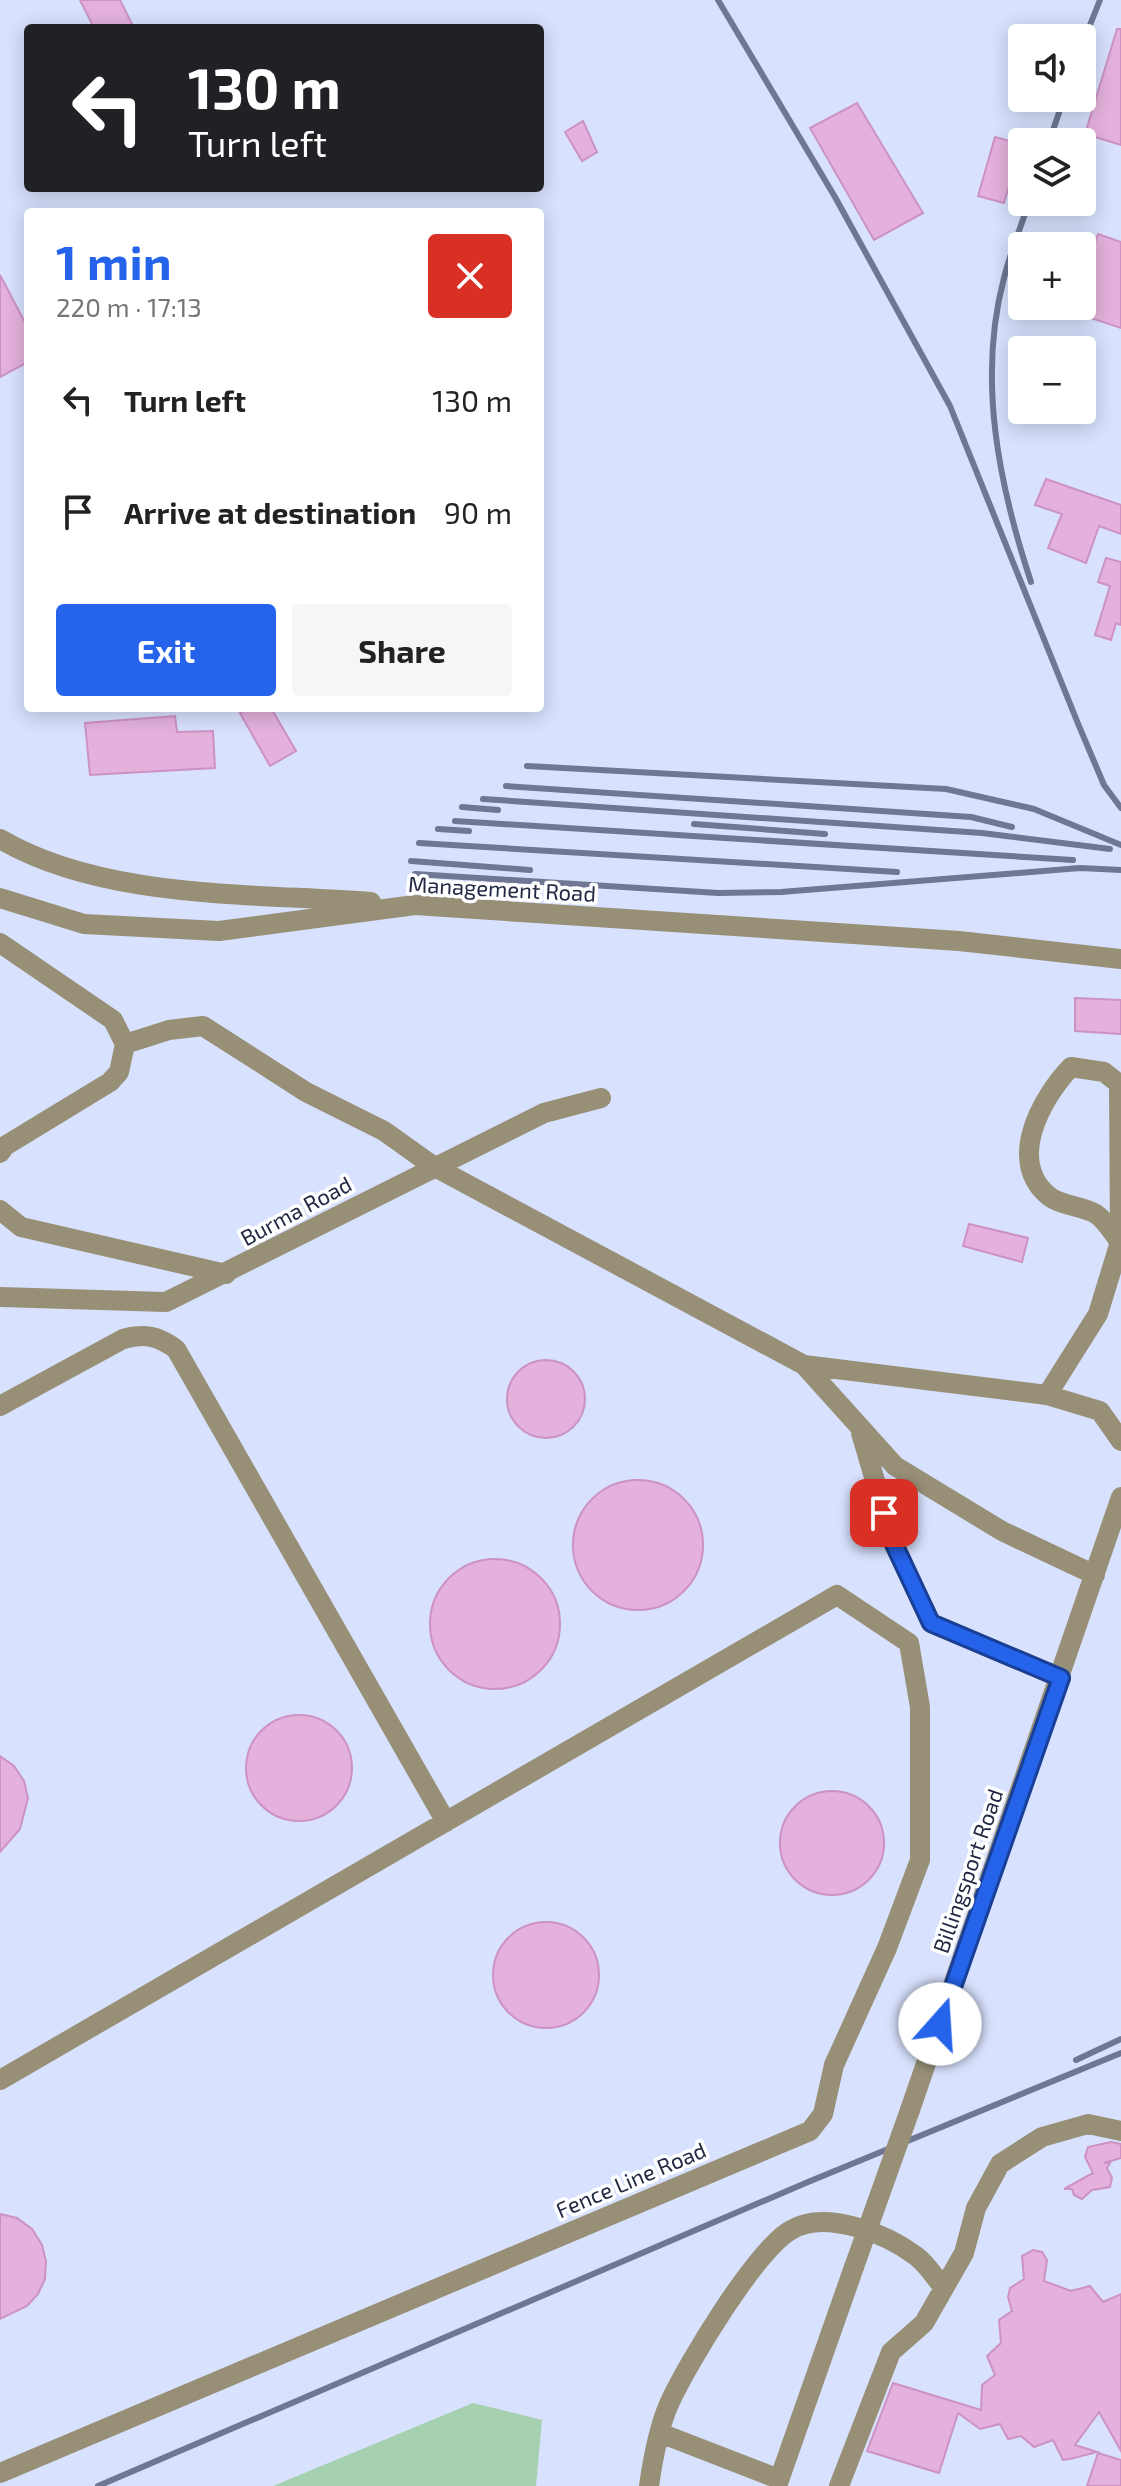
<!DOCTYPE html>
<html lang="en">
<head>
<meta charset="utf-8">
<style>
  :root { --surface:#fff; --page:#f6f6f6; --text:#222; --muted:#767676; --accent:#2563eb }
  body { margin:0; font-family:"Exo 2",sans-serif; background:var(--page); color:var(--text); height:100vh; display:flex; flex-direction:column; font-size:30px; white-space:nowrap }
  * { box-sizing:border-box; margin:0 }
  p { font-size:26px; color:var(--muted) }
  .icon { flex:none; width:44px; height:44px; fill:none; stroke:currentColor; stroke-width:2; stroke-linecap:round; stroke-linejoin:round }
  .map { position:relative; flex:1; overflow:hidden }
  .panel { position:absolute; left:24px; top:208px; width:520px; height:504px; display:flex; flex-direction:column; background:var(--surface); border-radius:8px; box-shadow:0 4px 20px #0003 }
  .panel>* { flex:none }
  .guide { position:absolute; left:24px; top:24px; width:520px; height:168px; border-radius:8px; box-shadow:0 4px 20px #0003; background:#202124; color:#fff; overflow:hidden }
  .buttons { position:absolute; left:1008px; top:24px; display:grid; gap:16px }
  .buttons a { display:grid; place-items:center; width:88px; height:88px; border-radius:8px; background:var(--surface); box-shadow:0 4px 20px #0003; font-size:40px }
  .pin { position:absolute; display:grid; place-items:center; width:68px; height:68px; color:#fff; margin:-34px; border-radius:16px; box-shadow:0 4px 12px #0006 }
  .me { position:absolute; width:88px; margin:-44px; rotate:19deg; stroke-linejoin:round; filter:drop-shadow(0 0 6px #0008) }
  .turn { display:flex; align-items:center; gap:28px; height:168px; padding:0 32px; font-size:36px }
  .turn .icon { width:104px; height:104px; stroke-width:2.5 }
  .turn b { display:block; font-size:56px; line-height:68px }
  .round { display:grid; place-items:center; flex:none; width:84px; height:84px; border-radius:8px; background:var(--page) }
  .headline { display:flex; align-items:center; justify-content:space-between; height:136px; padding:0 32px }
  h1 { font-size:48px; font-weight:700; line-height:60px; color:var(--accent) }
  .primary-button { display:flex; gap:16px; margin-top:auto; padding:16px 32px }
  .primary-button a { flex:1; height:92px; border-radius:8px; background:var(--accent); color:#fff; font-size:32px; font-weight:700; line-height:92px; text-align:center }
  .primary-button a+a { background:var(--page); color:var(--text) }
  ul { padding:0; list-style:none }
  li { display:flex; align-items:center; gap:24px; height:112px; padding:0 32px }
  li div { flex:1 }
  li b { display:block; font-size:30px }
  li em { font-style:normal }
  .map>svg:first-child { display:block }
  .green { fill:#a6d1b0 }
  .building { fill:#e4b1dc; stroke:#cc92c4; stroke-width:2 }
  .lines { fill:none; stroke-linecap:round; stroke-linejoin:round }
  .minor { stroke:#978f76; stroke-width:20 }
  .rail { stroke:#6f7792; stroke-width:6 }
  .minor-bridge { stroke:#978f76; stroke-width:20 }
  .route-casing { stroke:#184099; stroke-width:20 }
  .route { stroke:#2563eb; stroke-width:14 }
  .labels { text-anchor:middle; stroke-width:7; stroke-linejoin:round; paint-order:stroke }
  .street-label { font-size:22px; fill:#222943; stroke:#fff }
</style>
</head>
<body>
<div class="map">
<svg width="1121" height="2486" viewBox="0 0 1121 2486">
  <rect width="100%" height="100%" fill="#d8e1fd"/>
  <path class="green" d="M473 2403 542 2420 536 2486H273Z"/>
  <path class="building" d="M80 0H120L134 28H94Z
    M1117 29H1121V145L1085 134Z
    M857 103 923 213 874 240 810 128Z
    M583 121 597 152 582 161 565 132Z
    M995 137 1021 144 1004 203 978 196Z
    M1098 234 1121 242V328L1082 315V282Z
    M0 275 28 328V362L0 377Z
    M1046 479 1121 505V534L1099 526 1086 563 1048 548 1062 514 1035 505Z
    M1106 558 1121 562V625L1116 623 1111 640 1095 635 1110 586 1098 582Z
    M248 708H271L296 751 270 766 240 713Z
    M175 716 177 732 213 731 215 768 90 775 85 723Z
    M1075 998 1121 1000V1034L1075 1031Z
    M969 1224 1028 1238 1022 1262 963 1246Z
    M507 1399a39 39 0 1 1 78 0a39 39 0 1 1-78 0Z
    M573 1545a65 65 0 1 1 130 0a65 65 0 1 1-130 0Z
    M430 1624a65 65 0 1 1 130 0a65 65 0 1 1-130 0Z
    M246 1768a53 53 0 1 1 106 0a53 53 0 1 1-106 0Z
    M0 1756 14 1766 24 1781 28 1798 20 1829 0 1852Z
    M780 1843a52 52 0 1 1 104 0a52 52 0 1 1-104 0Z
    M493 1975a53 53 0 1 1 106 0a53 53 0 1 1-106 0Z
    M1111 2142 1121 2144V2158L1104 2163H1110L1107 2168 1112 2178 1110 2187 1092 2190 1082 2199 1074 2195 1072 2189H1064L1093 2173 1085 2157 1088 2147Z
    M0 2214 17 2218 32 2229 42 2245 46 2261 45 2279 38 2294 27 2306 0 2319Z
    M1033 2250 1042 2252 1047 2260 1044 2281 1071 2291 1090 2286 1103 2302 1121 2294V2451L1099 2412 1075 2445 1097 2452 1070 2459 1063 2460 1053 2440 1034 2447 1021 2436 1008 2439 1000 2424 980 2429 958 2413 939 2473 867 2451 893 2383 981 2410 982 2385 995 2375 987 2356 1001 2343 999 2320 1012 2311 1008 2297 1010 2288 1024 2279 1022 2256Z
    M1098 2453 1121 2460V2486H1087Z"/>
  <g class="lines">
    <path class="minor" d="M0 839C104 900 253 893 371 902
      M0 898 84 924 219 931 415 905 959 941 1121 959
      M0 943 113 1020 125 1044 119 1072 110 1082 5 1146 0 1153
      M125 1044 169 1030 203 1026 306 1092 384 1131 433 1166 804 1365 895 1466 1002 1531 1095 1575
      M0 1210 21 1227 226 1274
      M0 1297 166 1302 544 1113 601 1098
      M804 1365 1047 1395 1100 1411 1121 1441
      M1047 1395 1098 1314 1120 1242 1119 1084 1104 1072 1071 1067C1042 1097 1005 1162 1050 1197 1062 1206 1083 1206 1096 1214 1105 1220 1113 1233 1120 1242
      M0 1406 123 1339C145 1333 158 1336 176 1349L446 1822
      M861 1433 893 1542 931 1623 1061 1678
      M0 2080 837 1595 909 1643 920 1707V1860L887 1948 834 2065 823 2114 810 2131 0 2473
      M910 2110 1121 1497
      M660 2433 779 2479
      M649 2486C653 2458 658 2429 669 2404 687 2364 756 2250 791 2230 825 2209 887 2234 916 2256 927 2264 935 2278 944 2288
      M777 2486 854 2267
      M839 2486 891 2352 924 2323 964 2253 976 2208 1000 2164 1042 2137 1088 2124 1121 2131"/>
    <path class="rail" d="M718 0 835 197 950 406 1079 726 1104 785 1121 808
      M1082 45 1100 0
      M1049 142 1064 98
      M1029 202C1021 227 1010 253 1004 278 977 379 999 485 1031 582
      M527 766 946 789 1034 809 1121 845
      M506 786 971 817 1012 827
      M483 799 982 833 1110 849
      M462 807 498 810
      M455 821 1073 860
      M694 824 825 834
      M438 829 469 831
      M419 843 897 872
      M411 861 530 870
      M415 874 718 893 781 892 1080 868 1121 870
      M1076 2060 1121 2039
      M98 2486 808 2182 1121 2053"/>
    <path class="minor-bridge" d="M854 2267 910 2110"/>
  </g>
  <g class="lines">
    <defs>
      <path id="route" d="M884 1513 893 1542 931 1623 1061 1678 940 2024"/>
    </defs>
    <use href="#route" class="route-casing"/>
    <use href="#route" class="route"/>
  </g>
  <g class="labels">
    <g class="street-label">
      <text transform="translate(502 889) rotate(3)" y="8">Management Road</text>
      <text transform="translate(296 1211) rotate(-28)" y="8">Burma Road</text>
      <text transform="translate(968 1871) rotate(-71)" y="8">Billingsport Road</text>
      <text transform="translate(631 2180) rotate(-23)" y="8">Fence Line Road</text>
    </g>
  </g>
</svg>
<div class="buttons">
<a><svg class="icon" aria-label="sound" viewBox="0 0 24 24"><path d="M4 9h4l5-4v14l-5-4H4zM17 9q2 3 0 6"/></svg></a>
<a><svg class="icon" aria-label="layers" viewBox="0 0 24 24"><path d="M12 4l9 5-9 5-9-5zM3 14l9 5 9-5"/></svg></a>
<a>+</a>
<a>−</a>
</div>
<div class="pin" style="left:884px;top:1513px;background:#d93025"><svg class="icon" aria-label="arrive" viewBox="0 0 24 24"><path d="M6 21V4h12l-3 4 3 4H6"/></svg></div>
<svg class="me" style="left:940px;top:2024px" viewBox="-20 -20 40 40"><circle r="19" fill="#fff"/><path d="M0-13L10 11 0 6-10 11z" fill="#2563eb"/></svg>
<div class="guide">
<div class="turn"><svg class="icon" aria-label="left" viewBox="0 0 24 24"><path d="M17 20v-9H6M10 6l-5 5 5 5"/></svg><div><b>130 m</b>Turn left</div></div>
</div>
<section class="panel">
<div class="headline"><div><h1>1 min</h1><p>220 m · 17:13</p></div><a class="round" style="background:#d93025;color:#fff"><svg class="icon" aria-label="close" viewBox="0 0 24 24"><path d="M6 6l12 12M18 6L6 18"/></svg></a></div>
<ul>
<li><svg class="icon" aria-label="left" viewBox="0 0 24 24"><path d="M17 20v-9H6M10 6l-5 5 5 5"/></svg><div><b>Turn left</b></div><em>130 m</em></li>
<li><svg class="icon" aria-label="arrive" viewBox="0 0 24 24"><path d="M6 21V4h12l-3 4 3 4H6"/></svg><div><b>Arrive at destination</b></div><em>90 m</em></li>
</ul>
<div class="primary-button"><a>Exit</a><a>Share</a></div>
</section>
</div>
</body>
</html>
